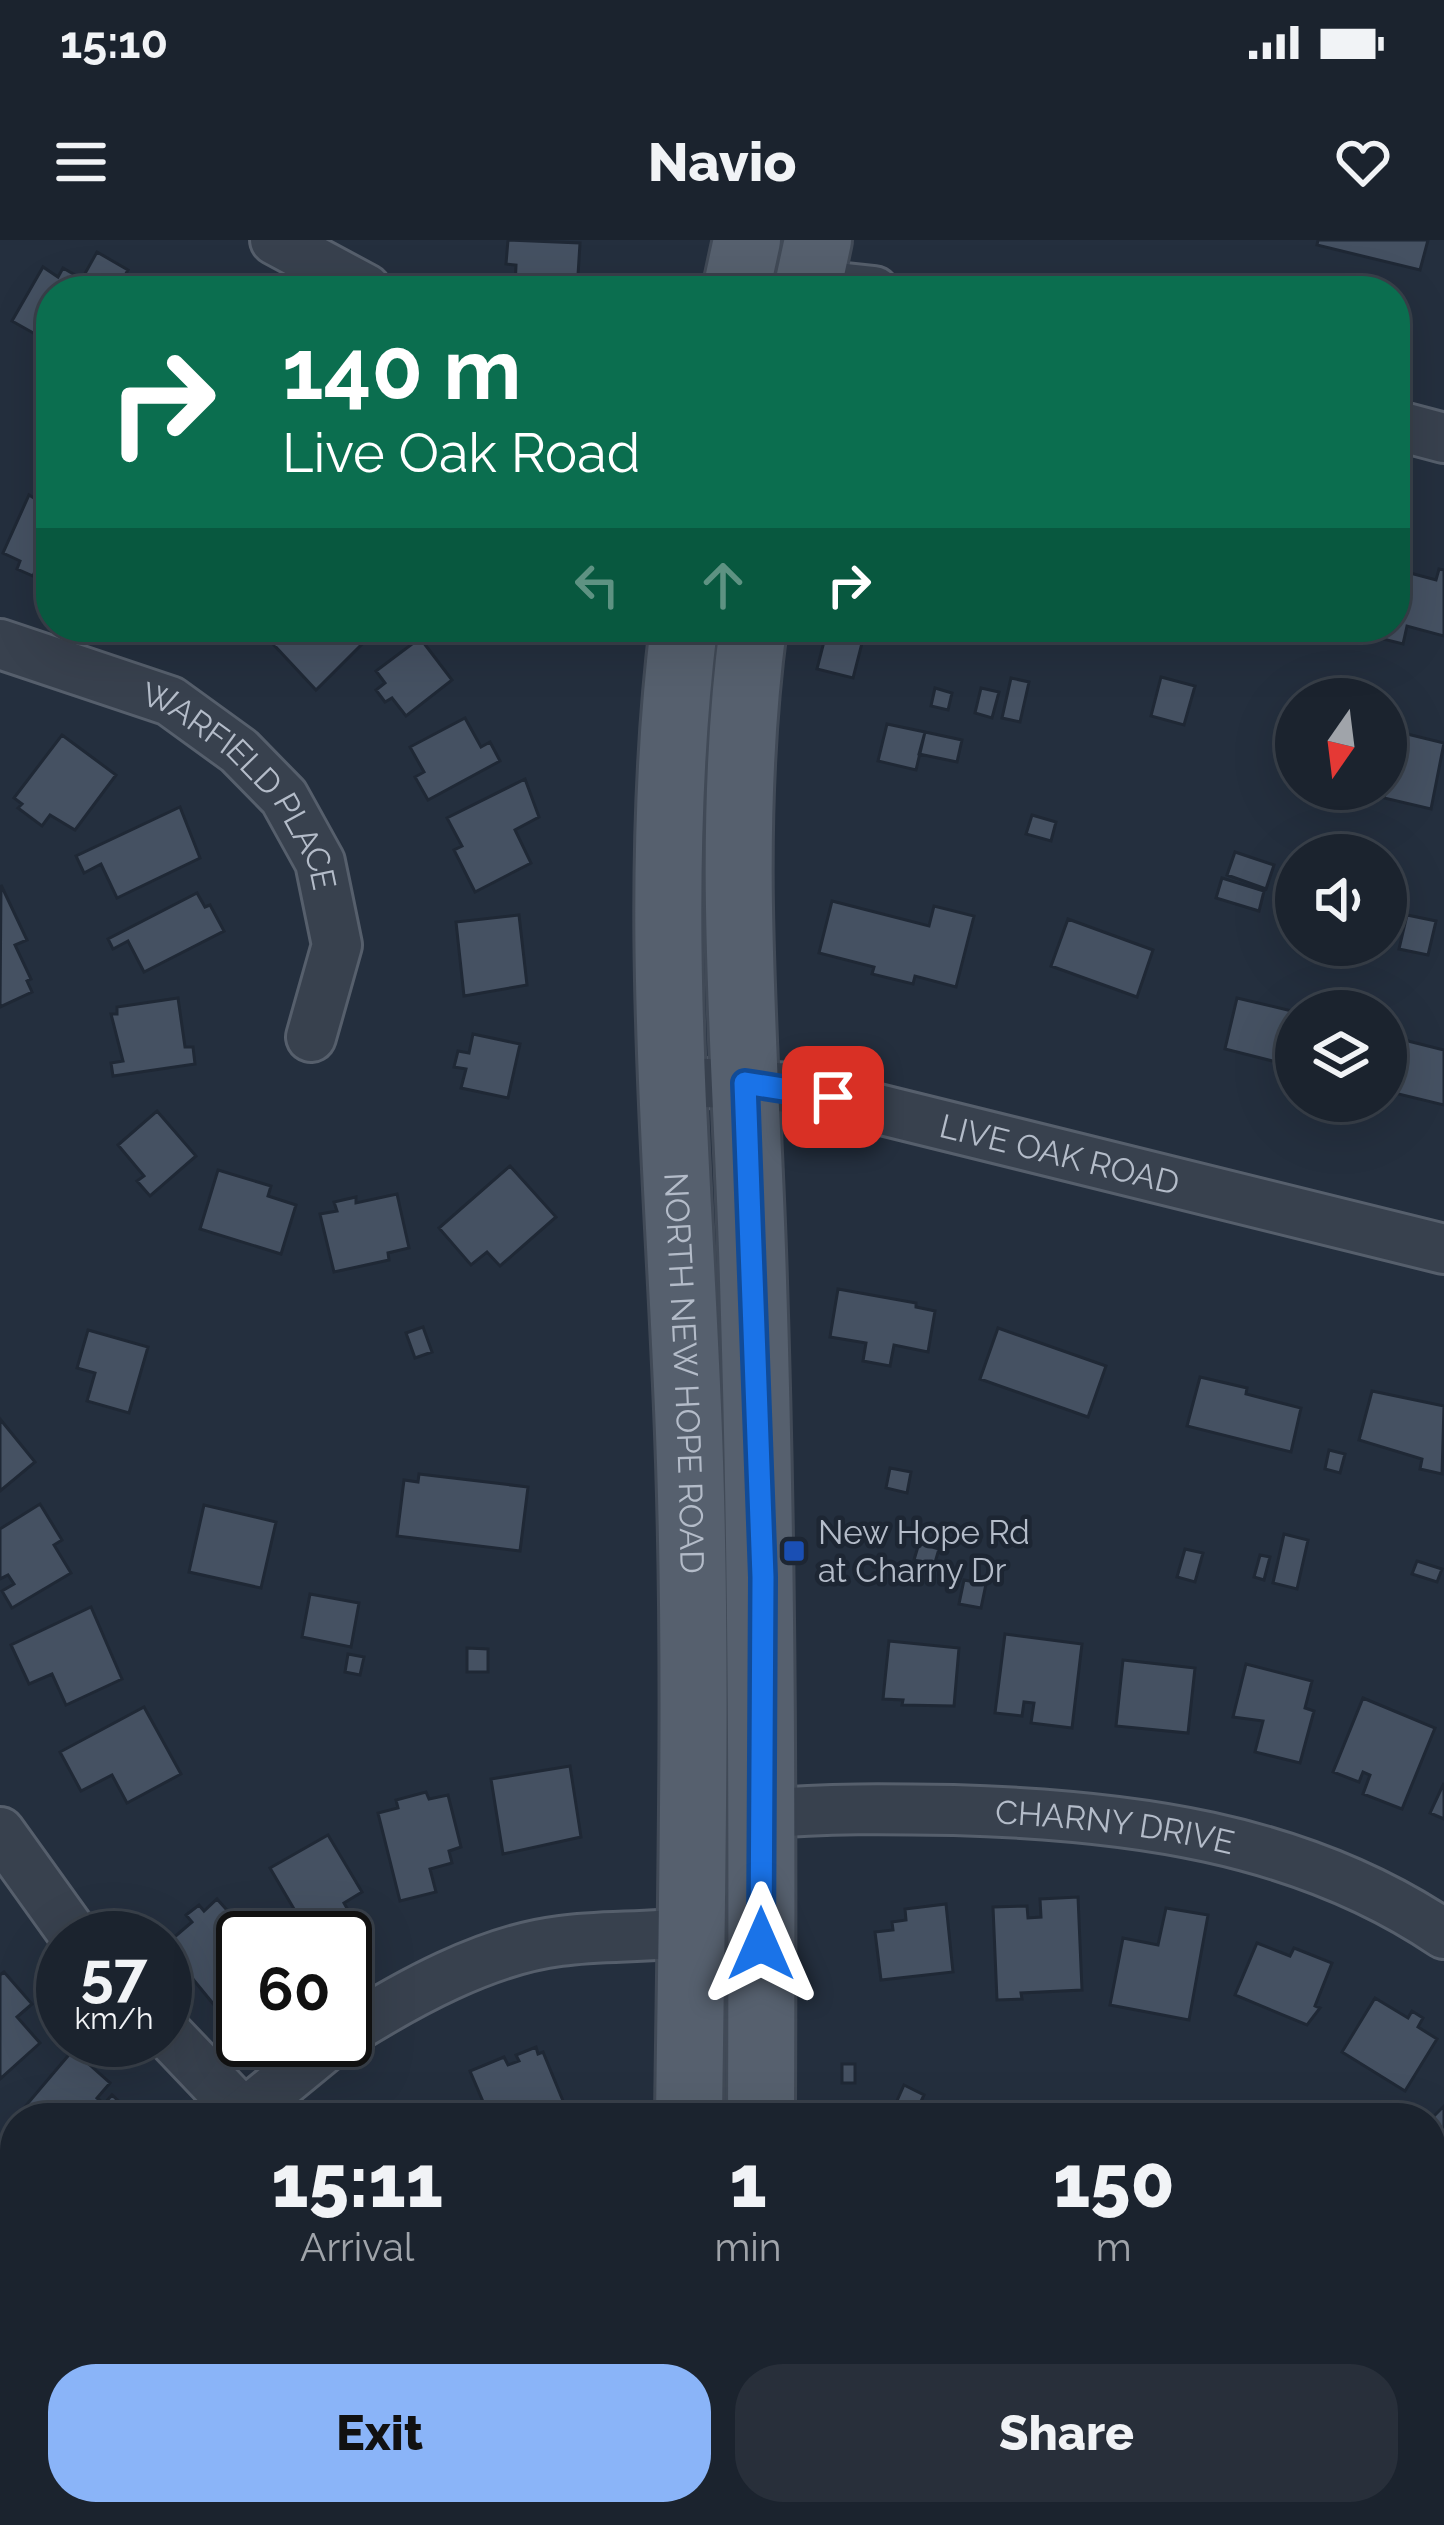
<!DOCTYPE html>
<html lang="en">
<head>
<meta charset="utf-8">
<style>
  :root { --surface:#1b232e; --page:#282f3a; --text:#f1f3f6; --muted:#a0a4aa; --line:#39404a; --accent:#8ab4f8 }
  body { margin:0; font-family:Raleway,sans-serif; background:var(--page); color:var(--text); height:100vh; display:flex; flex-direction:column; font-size:45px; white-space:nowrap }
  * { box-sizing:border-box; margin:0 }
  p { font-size:39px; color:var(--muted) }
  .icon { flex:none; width:66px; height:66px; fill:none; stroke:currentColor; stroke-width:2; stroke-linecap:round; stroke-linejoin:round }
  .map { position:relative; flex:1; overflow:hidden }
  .panel { position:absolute; left:0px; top:1863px; width:1446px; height:423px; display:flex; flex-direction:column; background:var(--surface); border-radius:48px 48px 0 0; box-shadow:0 12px 48px #0002,0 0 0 3px var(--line) }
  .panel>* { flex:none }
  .banner { position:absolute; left:36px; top:36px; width:1374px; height:366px; border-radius:48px; box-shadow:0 12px 48px #0002,0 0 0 3px var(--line); background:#0b6e4f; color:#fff; overflow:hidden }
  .needle { width:78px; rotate:194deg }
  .tools { position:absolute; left:1275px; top:438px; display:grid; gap:24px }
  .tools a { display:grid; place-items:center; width:132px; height:132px; border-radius:50%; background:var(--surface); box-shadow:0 12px 48px #0002,0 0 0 3px var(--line); font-size:60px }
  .speed { position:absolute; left:36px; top:1671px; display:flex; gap:24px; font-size:60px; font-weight:700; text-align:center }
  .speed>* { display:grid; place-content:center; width:156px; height:156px; border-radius:50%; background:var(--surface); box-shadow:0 12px 48px #0002,0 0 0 3px var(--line); line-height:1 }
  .speed small { font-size:30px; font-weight:400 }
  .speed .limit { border:6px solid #111; border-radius:18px; background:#fff; color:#111 }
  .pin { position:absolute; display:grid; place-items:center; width:102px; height:102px; color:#fff; margin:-51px; border-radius:24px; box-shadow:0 6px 18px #0006 }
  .me { position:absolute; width:132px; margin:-66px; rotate:0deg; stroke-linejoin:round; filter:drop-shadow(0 0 9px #0008) }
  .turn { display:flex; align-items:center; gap:42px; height:252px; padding:0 48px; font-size:54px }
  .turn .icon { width:156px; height:156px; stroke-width:2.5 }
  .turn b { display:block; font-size:84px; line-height:102px }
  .lanes { display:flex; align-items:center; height:114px; padding:0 48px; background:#0003; justify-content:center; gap:60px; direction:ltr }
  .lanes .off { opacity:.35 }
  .eta { display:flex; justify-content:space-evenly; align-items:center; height:204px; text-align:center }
  .eta b { font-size:72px; font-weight:800; line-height:84px }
  .primary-button { display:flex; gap:24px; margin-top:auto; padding:24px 48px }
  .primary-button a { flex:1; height:138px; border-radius:48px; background:var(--accent); color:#111; font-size:48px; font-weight:800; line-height:138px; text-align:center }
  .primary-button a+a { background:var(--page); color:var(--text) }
  .status { display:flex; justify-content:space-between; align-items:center; height:84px; padding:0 60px; background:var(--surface); direction:ltr }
  .status svg { height:33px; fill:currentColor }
  header { display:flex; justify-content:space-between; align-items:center; height:156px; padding:0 48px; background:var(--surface); font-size:54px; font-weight:800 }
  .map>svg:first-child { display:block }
  .building { fill:#455162; stroke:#1f2835; stroke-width:3 }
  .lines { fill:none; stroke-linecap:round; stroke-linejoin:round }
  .street-casing { stroke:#565f6c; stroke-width:54 }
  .primary-casing { stroke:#414a57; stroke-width:72 }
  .street { stroke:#38414e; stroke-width:48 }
  .primary { stroke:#56606e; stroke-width:66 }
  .route-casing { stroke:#114b97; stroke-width:30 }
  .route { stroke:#1a73e8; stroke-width:21 }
  .transit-dot { fill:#1a4fb4; stroke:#1d2633; stroke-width:4.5 }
  .labels { text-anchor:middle; stroke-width:9; stroke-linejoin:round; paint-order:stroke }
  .street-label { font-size:33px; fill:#b4bcc9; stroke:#1d2633 }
  .poi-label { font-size:33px; fill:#b4bcc9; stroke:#1d2633; text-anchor:start }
</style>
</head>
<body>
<div class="status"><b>15:10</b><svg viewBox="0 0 49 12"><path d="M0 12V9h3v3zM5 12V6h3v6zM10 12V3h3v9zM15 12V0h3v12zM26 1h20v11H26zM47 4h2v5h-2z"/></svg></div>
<header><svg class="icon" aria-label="menu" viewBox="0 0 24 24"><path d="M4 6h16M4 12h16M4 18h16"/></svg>Navio<svg class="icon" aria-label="heart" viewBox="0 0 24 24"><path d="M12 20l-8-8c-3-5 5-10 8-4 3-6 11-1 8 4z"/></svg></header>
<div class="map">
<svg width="1444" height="2285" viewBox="0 0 1444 2285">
  <rect width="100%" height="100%" fill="#242f3e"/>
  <path class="building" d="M508 0 580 3 577 51H515L516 25 506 24Z
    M1428 0 1420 30 1317 5 1318 0Z
    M97 12 128 30 116 51H51V103L12 81 43 27 58 37 63 28 82 39Z
    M46 232 51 234V336L36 329 33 336 17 329 20 321 3 313 29 255 34 258Z
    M1395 329 1436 340 1439 329 1444 330V396L1407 386 1403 404 1367 395 1370 387H1395Z
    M292 387H379L316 450 274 405Z
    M826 394 862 403 853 438 817 429Z
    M420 398 452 440 406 476 392 458 385 462 376 450 385 443 376 431Z
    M1161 437 1195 446 1184 485 1151 476Z
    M1011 438 1029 442 1020 482 1002 478Z
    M935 448 952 453 948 470 931 466Z
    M981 448 999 452 992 478 975 473Z
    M465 478 481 507 490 502 500 521 428 560 415 537 424 532 410 507Z
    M887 484 925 492 916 530 878 521Z
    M925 492 962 500 957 522 919 514Z
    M1399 492 1444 503 1431 569 1384 558Z
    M62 495 116 535 75 590 50 575 42 586 18 568 22 564 14 558Z
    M525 539 539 577 515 590 531 623 475 652 454 610 462 606 447 578Z
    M180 567 200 618 117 658 101 624 84 633 76 616Z
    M1032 575 1056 582 1051 601 1026 594Z
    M1235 612 1274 625 1266 649 1227 635Z
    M1222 638 1264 651 1259 671 1216 658Z
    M1 645 27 700 15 705 31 739 27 741 32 752 0 767Z
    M197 653 205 667 210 665 224 691 144 732 128 701 113 709 108 699Z
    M832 661 929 686 934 666 974 676 956 747 915 736 913 744 872 734 874 727 819 713Z
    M519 675 527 745 464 756 456 682Z
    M1407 675 1436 681 1428 715 1399 709Z
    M1068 679 1153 710 1137 757 1051 726Z
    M178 758 185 807H193L195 824 113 836 111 823 123 821 111 774H117V767Z
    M1237 758 1296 772V827L1225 809Z
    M473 794 520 804 508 858 461 848 466 829 454 827 458 811 469 813Z
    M1396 798 1444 810V865L1386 851Z
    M157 871 196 916 150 956 137 941 144 936 118 905Z
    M510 926 556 977 500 1026 487 1012 471 1025 439 988Z
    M218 930 271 946 268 956 296 965 281 1014 200 989Z
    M397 954 409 1008 388 1013 389 1020 334 1032 320 974 337 971 334 962 356 957V963Z
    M838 1049 916 1063V1067L935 1071 928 1112 894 1105 890 1126 863 1121 866 1103 830 1097Z
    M423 1087 432 1112 415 1118 406 1093Z
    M998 1088 1106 1126 1088 1177 980 1139Z
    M88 1090 148 1107 129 1173 87 1161 95 1133 77 1128Z
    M1200 1137 1247 1148 1246 1154 1301 1168 1291 1212 1187 1186Z
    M1372 1151 1444 1166 1442 1234 1420 1229 1422 1219 1359 1200Z
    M0 1179 35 1222 0 1251Z
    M1329 1210 1345 1214 1340 1233 1325 1229Z
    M890 1228 911 1232 907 1253 886 1248Z
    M419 1234 528 1247 520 1311 397 1296 404 1240 418 1242Z
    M40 1264 62 1300 54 1305 71 1333 12 1368 2 1351 14 1344 8 1335 0 1339V1289Z
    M204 1265 276 1282 261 1348 189 1332Z
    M1284 1294 1308 1300 1297 1349 1273 1343Z
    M919 1303 939 1309 934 1326 914 1320Z
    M1185 1309 1203 1313 1195 1342 1177 1337Z
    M1260 1315 1270 1317 1264 1340 1254 1337Z
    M1417 1321 1442 1329 1437 1342 1412 1334Z
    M964 1340 986 1344 981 1368 959 1364Z
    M310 1354 359 1363 351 1407 302 1397Z
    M91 1367 122 1439 66 1465 52 1434 29 1444 11 1405Z
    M1005 1394 1082 1404 1072 1488 1031 1483 1034 1463 1024 1462 1022 1476 995 1473Z
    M889 1401 959 1408 954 1466 902 1465 903 1460 883 1459Z
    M467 1408 488 1409V1432H467Z
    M348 1414 364 1417 360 1435 345 1432Z
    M1123 1420 1195 1428 1188 1493 1116 1486Z
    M1246 1424 1312 1441 1305 1468 1314 1471 1300 1523 1255 1512 1263 1481 1233 1477Z
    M1363 1458 1435 1488 1402 1569 1363 1554 1370 1535 1363 1532 1359 1542 1333 1532Z
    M144 1467 181 1534 127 1563 112 1535 81 1551 60 1512Z
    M570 1526 581 1597 503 1614 491 1539Z
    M1444 1543V1579L1430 1573Z
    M426 1552 429 1559 448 1555 461 1607 449 1611 452 1623 430 1629 436 1652 400 1661 378 1573 398 1568 396 1560Z
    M328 1595 362 1652 344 1663 352 1677 311 1698 270 1628Z
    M1078 1657 1082 1750 1021 1753 1022 1759 997 1760 993 1667 1027 1666 1028 1678 1041 1677 1040 1659Z
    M217 1659 252 1698H243V1707L231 1718 243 1732V1742L215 1766 165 1705 192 1682 186 1675 199 1665 204 1671Z
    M946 1664 953 1732 881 1740 875 1692 893 1690 892 1682 906 1680 905 1669Z
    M1166 1668 1208 1675 1189 1780 1110 1765 1123 1698 1158 1705Z
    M1257 1703 1290 1716 1294 1708 1332 1723 1315 1766 1320 1768 1307 1785 1235 1755Z
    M4 1732 32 1764 17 1777 40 1803 0 1839V1735Z
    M1375 1758 1408 1778 1412 1771 1423 1778 1418 1787 1437 1799 1405 1851 1342 1812Z
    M536 1807 538 1814 543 1812 570 1878H490L470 1831 504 1817 508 1825 519 1821 516 1815Z
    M73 1810 110 1843 97 1858 104 1864 112 1855 129 1871 123 1878H33L23 1869Z
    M842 1824H855V1843H842Z
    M904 1845 924 1855 916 1872 896 1863Z
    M1444 1866V1910L1431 1898V1879Z
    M0 1954 15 1959V2037L0 2032Z
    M0 2081 11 2083 5 2111 15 2113 11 2139 0 2137Z
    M1431 2147 1444 2151V2225L1435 2246 1431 2244Z
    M178 2271H266L263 2285H198L176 2281Z
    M389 2271H449L464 2285H375Z
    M934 2271H1014L1003 2285H952Z
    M1053 2271H1062L1086 2285H1045Z
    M1095 2271H1127L1145 2282 1143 2285H1087Z"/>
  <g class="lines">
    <defs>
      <g id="street">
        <path d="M275 0 366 49"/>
        <path d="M809 44 874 51"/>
        <path d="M1395 185 1444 198"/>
        <path id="s1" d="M0 404 170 461 239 511 284 557 320 622 337 705 311 797"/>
        <path id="s2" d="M672 841 793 848 1444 1009"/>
        <path id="s3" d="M762 1574C826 1568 890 1569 954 1570 1125 1575 1299 1596 1444 1694"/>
        <path d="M0 1592 76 1698"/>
        <path d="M165 1791 243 1873"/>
        <path d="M345 1793C407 1754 486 1710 560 1701 603 1695 647 1698 691 1692"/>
        <path d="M239 1878 334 1800"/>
        <path d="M1291 2271 1322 2285"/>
        <path d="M70 2285 74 2271"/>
      </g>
      <g id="primary">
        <path d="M736 51 747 0"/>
        <path d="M807 51 818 0"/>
        <path id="s4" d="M684 387C652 647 677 908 688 1168 698 1404 692 1642 689 1878"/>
        <path d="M753 387C724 604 747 824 753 1041 762 1320 762 1599 761 1878"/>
        <path d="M685 2285 686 2271"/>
        <path d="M758 2285V2271"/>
      </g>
    </defs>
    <use href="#street" class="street-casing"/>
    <use href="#primary" class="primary-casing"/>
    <use href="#street" class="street"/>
    <use href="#primary" class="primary"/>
  </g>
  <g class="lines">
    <defs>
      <path id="route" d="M761 1704 763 1337 745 843 833 857"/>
    </defs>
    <use href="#route" class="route-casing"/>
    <use href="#route" class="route"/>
  </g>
  <rect class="transit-dot" x="782" y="1299" width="24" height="24" rx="6"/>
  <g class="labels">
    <g class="street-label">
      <text dy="12" stroke="none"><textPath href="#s1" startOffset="291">WARFIELD PLACE</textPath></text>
      <text dy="12" stroke="none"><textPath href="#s2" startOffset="396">LIVE OAK ROAD</textPath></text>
      <text dy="12" stroke="none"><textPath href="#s4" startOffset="747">NORTH NEW HOPE ROAD</textPath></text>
      <text dy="12" stroke="none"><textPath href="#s3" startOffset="354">CHARNY DRIVE</textPath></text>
    </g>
    <g class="poi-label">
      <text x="818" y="1304">New Hope Rd<tspan x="818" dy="38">at Charny Dr</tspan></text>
    </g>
  </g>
</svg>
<div class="tools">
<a><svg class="needle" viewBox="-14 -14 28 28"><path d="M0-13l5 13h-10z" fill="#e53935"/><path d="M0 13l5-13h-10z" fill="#a0a4aa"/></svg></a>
<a><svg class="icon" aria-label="sound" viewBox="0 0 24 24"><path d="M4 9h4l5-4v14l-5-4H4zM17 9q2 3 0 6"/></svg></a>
<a><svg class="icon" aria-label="layers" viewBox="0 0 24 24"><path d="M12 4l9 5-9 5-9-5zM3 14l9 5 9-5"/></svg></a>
</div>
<div class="speed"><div>57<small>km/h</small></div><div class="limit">60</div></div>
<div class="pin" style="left:833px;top:857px;background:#d93025"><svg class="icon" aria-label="arrive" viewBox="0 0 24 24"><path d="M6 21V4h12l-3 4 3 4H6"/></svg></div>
<svg class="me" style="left:761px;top:1704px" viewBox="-20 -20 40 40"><path d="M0-17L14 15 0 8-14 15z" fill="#1a73e8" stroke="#fff" stroke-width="4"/></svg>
<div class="banner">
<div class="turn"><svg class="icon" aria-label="right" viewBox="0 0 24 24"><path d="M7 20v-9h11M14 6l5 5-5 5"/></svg><div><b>140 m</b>Live Oak Road</div></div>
<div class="lanes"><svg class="icon off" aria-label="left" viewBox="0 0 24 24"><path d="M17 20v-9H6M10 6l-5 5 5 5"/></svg><svg class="icon off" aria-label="ahead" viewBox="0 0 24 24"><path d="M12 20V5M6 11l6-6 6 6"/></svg><svg class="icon" aria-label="right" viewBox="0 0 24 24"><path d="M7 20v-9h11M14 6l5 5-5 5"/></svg></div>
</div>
<section class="panel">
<div class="eta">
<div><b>15:11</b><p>Arrival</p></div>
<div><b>1</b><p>min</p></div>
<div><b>150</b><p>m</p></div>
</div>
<div class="primary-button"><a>Exit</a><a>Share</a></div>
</section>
</div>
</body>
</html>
